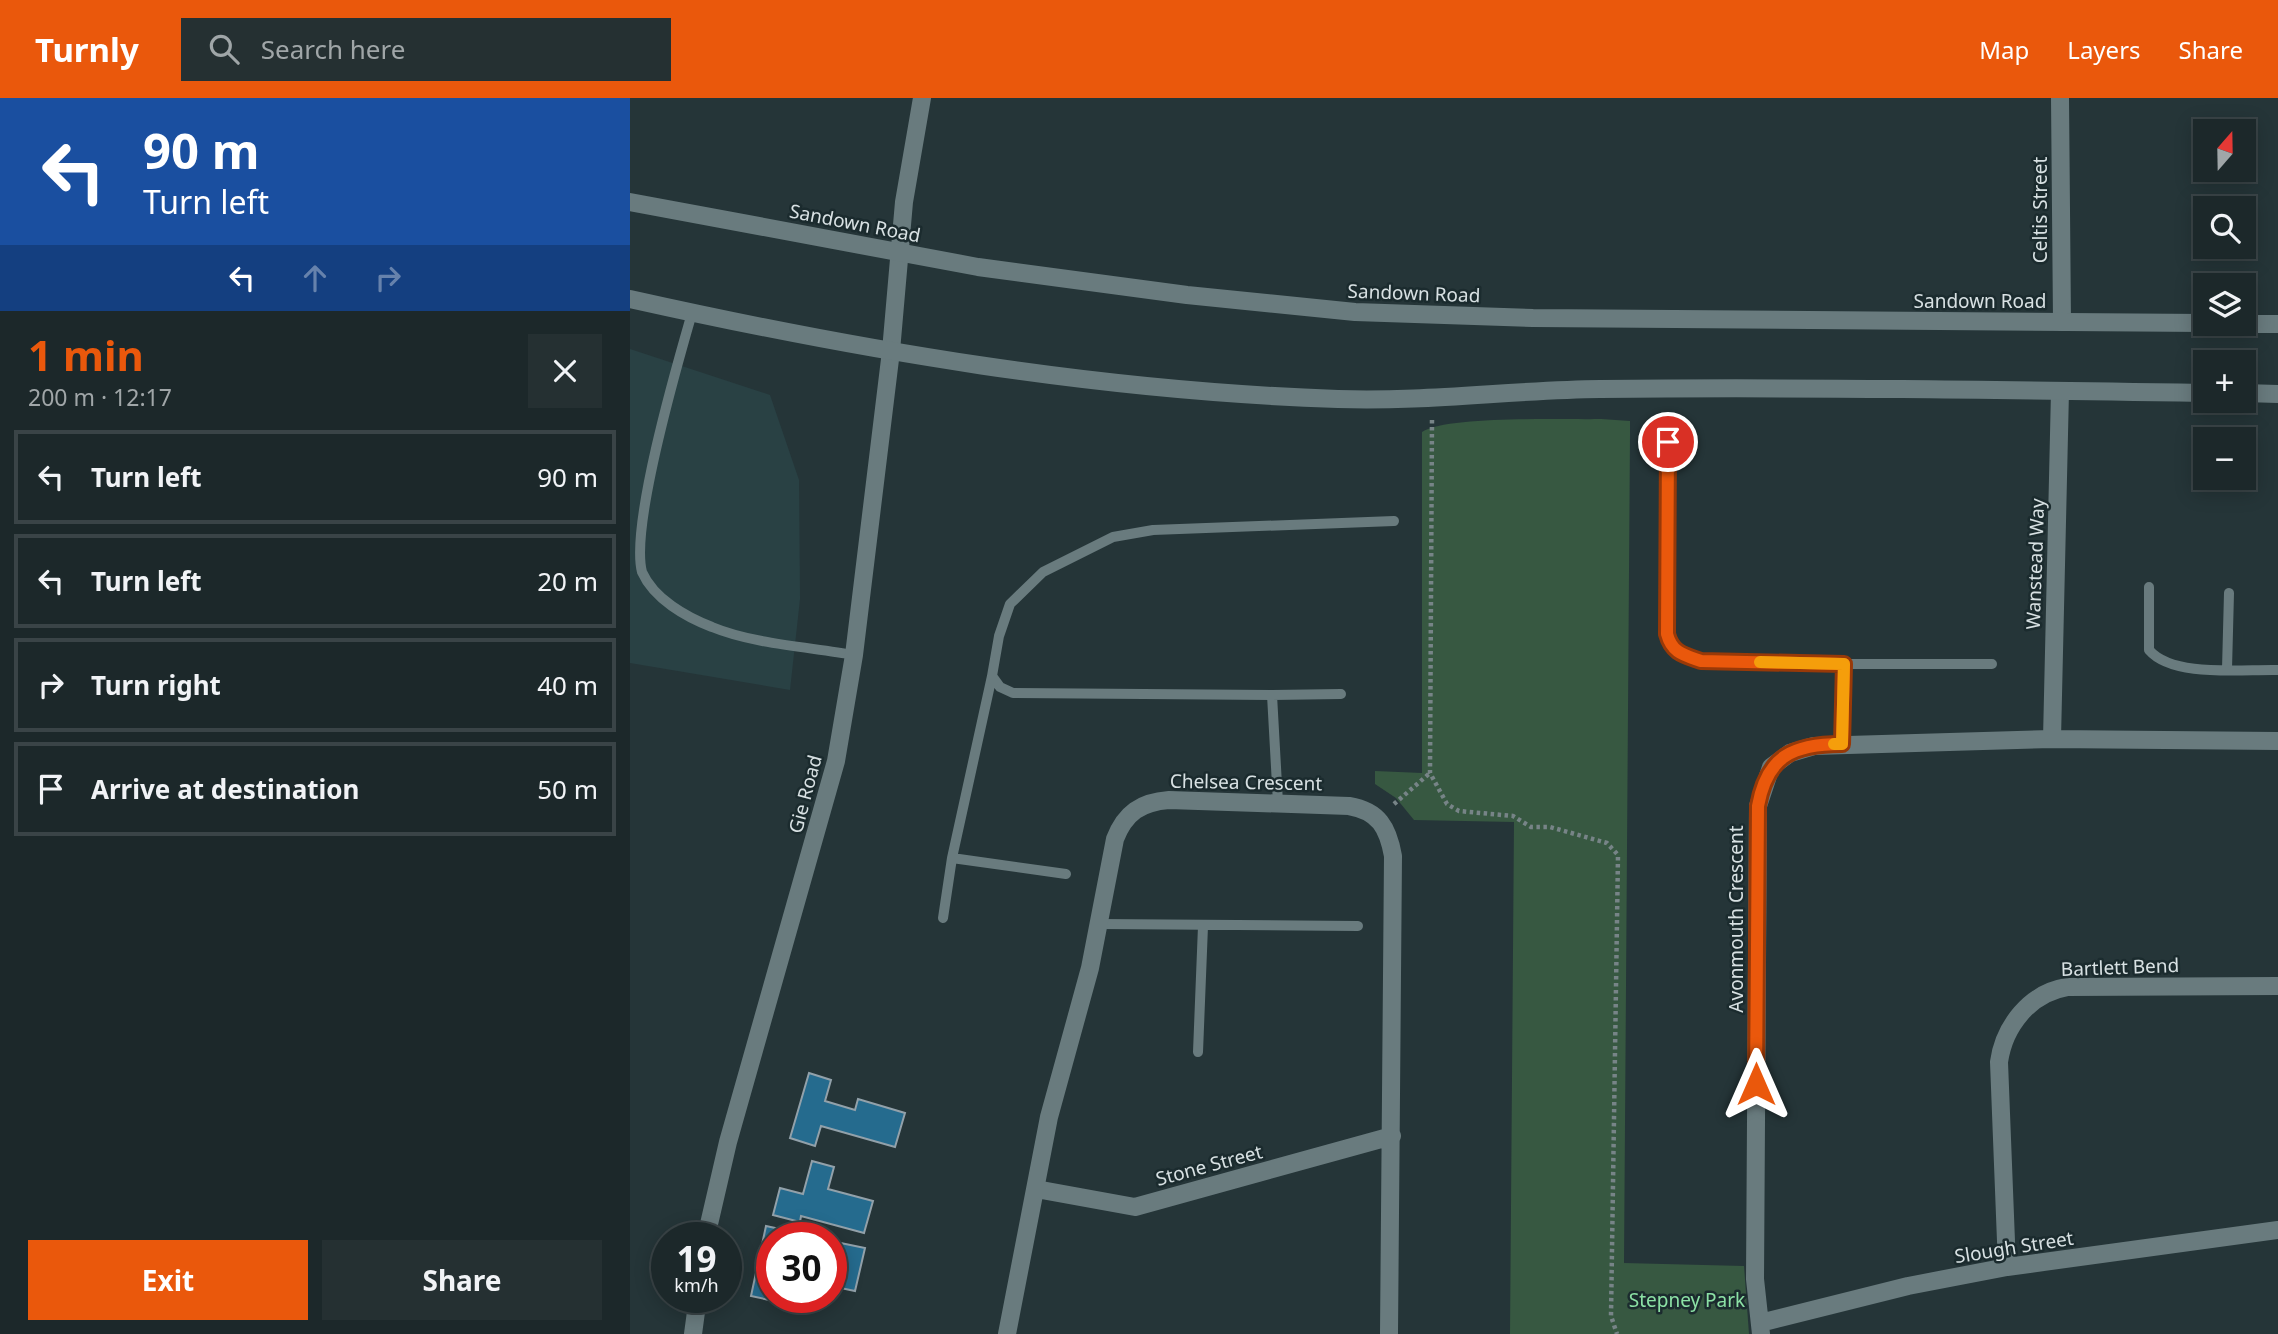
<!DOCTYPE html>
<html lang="en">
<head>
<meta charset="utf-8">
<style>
  :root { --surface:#1c282a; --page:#253032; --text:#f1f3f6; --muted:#a0a6a8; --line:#3a4447; --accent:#ea580c }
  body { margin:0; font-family:"Noto Sans",sans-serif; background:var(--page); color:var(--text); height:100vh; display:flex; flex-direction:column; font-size:26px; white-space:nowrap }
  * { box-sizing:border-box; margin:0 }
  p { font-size:23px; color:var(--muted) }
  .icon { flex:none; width:38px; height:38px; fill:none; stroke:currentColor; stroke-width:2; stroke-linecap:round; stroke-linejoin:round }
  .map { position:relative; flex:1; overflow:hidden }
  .sheet { display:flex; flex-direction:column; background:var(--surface); width:630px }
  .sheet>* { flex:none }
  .guide { background:#1a4fa0; color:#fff; overflow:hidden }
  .needle { width:46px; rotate:20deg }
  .controls { position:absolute; left:1563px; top:21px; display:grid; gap:14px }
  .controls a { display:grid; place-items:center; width:63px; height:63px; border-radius:0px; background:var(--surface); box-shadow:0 4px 18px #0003,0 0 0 2px var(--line); font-size:35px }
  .speed { position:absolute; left:21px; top:1124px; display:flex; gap:14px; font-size:35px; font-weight:700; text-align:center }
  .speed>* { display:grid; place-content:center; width:91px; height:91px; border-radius:50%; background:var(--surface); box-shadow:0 4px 18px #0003,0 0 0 2px var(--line); line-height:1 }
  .speed small { font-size:18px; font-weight:400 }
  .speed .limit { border:10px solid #d22; background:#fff; color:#111 }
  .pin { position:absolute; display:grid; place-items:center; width:60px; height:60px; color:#fff; margin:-30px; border:4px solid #fff; border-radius:50%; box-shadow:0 2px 7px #0007 }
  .me { position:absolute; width:77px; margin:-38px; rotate:0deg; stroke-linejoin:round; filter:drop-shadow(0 0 5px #0008) }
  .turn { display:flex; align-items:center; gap:24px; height:147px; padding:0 28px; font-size:32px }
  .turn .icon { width:91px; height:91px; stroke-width:2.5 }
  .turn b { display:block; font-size:49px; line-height:60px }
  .lanes { display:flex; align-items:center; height:66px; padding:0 28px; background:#0003; justify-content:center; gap:35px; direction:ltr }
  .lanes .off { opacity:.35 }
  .round { display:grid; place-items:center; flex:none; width:74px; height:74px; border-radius:0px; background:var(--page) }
  .headline { display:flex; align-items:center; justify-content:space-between; height:119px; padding:0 28px }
  h1 { font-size:42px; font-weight:700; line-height:52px; color:var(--accent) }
  .primary-button { display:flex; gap:14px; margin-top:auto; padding:14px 28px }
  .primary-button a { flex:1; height:80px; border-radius:0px; background:var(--accent); color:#fff; font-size:28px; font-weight:700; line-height:80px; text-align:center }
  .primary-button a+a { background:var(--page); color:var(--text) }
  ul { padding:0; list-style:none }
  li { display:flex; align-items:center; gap:21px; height:94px; margin:0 14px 10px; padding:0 14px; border:4px solid var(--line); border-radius:0px }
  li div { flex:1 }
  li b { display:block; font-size:26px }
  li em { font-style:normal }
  header { display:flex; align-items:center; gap:42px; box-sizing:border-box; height:98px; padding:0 35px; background:var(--accent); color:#fff }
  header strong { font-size:33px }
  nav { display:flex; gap:38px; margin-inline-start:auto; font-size:24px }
  .search { width:490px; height:63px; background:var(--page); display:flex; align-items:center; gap:18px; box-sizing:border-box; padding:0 24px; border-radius:0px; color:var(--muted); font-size:26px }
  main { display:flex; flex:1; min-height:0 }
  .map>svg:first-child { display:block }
  .built { fill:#294144 }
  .green { fill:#375841 }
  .building { fill:#256b8e; stroke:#92a1aa; stroke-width:2 }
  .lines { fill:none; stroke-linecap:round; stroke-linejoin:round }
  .path { stroke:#778487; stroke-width:4.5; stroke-dasharray:3.5 3.5; stroke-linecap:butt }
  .service { stroke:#697b7e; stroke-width:10 }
  .minor { stroke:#697b7e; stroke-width:18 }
  .tertiary { stroke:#697b7e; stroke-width:18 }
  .secondary { stroke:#697b7e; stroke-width:18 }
  .route-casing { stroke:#983908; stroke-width:18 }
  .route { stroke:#ea580c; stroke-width:12 }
  .slow { stroke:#f59e0b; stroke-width:12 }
  .labels { text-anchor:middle; stroke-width:5; stroke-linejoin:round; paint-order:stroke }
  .street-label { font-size:19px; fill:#d8e1e3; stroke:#1b2b2e }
  .park-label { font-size:19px; fill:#8ce1a5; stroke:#1b2b2e }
</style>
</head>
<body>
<header>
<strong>Turnly</strong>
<div class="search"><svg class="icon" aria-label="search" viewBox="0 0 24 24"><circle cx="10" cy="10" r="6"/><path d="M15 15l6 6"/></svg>Search here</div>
<nav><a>Map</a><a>Layers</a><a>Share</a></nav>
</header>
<main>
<section class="sheet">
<div class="guide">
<div class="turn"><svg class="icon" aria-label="left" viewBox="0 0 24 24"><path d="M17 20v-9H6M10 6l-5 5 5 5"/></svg><div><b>90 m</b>Turn left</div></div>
<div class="lanes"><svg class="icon" aria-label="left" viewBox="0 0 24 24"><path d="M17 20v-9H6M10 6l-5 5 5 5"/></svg><svg class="icon off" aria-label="ahead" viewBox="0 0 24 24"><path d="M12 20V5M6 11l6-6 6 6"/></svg><svg class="icon off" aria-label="right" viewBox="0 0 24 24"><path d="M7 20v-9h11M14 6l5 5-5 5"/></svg></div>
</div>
<div class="headline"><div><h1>1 min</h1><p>200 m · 12:17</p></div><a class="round"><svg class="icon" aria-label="close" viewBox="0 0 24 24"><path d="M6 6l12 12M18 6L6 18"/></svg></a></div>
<ul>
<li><svg class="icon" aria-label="left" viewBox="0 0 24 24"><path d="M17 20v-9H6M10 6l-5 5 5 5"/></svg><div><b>Turn left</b></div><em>90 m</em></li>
<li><svg class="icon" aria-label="left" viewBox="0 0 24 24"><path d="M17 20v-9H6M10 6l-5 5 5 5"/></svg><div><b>Turn left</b></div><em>20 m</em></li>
<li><svg class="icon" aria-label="right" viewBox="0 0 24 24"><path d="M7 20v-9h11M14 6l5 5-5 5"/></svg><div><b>Turn right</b></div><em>40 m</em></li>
<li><svg class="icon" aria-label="arrive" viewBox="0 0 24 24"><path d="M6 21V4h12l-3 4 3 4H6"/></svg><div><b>Arrive at destination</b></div><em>50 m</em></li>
</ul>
<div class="primary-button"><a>Exit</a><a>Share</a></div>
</section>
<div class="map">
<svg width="1648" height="1236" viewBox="0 0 1648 1236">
  <rect width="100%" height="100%" fill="#253538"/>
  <path class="built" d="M0 251 140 297 169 382 170 501 160 592 0 565Z"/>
  <path class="green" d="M971 321 1000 323V337L994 1165 1114 1168 1119 1236H880L884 724 784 722 766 700 745 686V673L792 675V334C817 317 935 322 971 321Z"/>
  <path class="building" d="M179 975 201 982 195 1003 225 1012 228 1001 275 1015 265 1049 191 1028 185 1048 160 1040Z
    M182 1063 204 1069 198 1091 243 1103 234 1135 171 1118 170 1124 143 1117 150 1090 173 1096Z
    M136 1128 187 1139H142V1199H154L153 1205 121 1198Z
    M201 1143 235 1150 225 1193 201 1188Z"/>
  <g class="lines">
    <path class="path" d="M802 322 800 675 817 706 829 713 883 718 901 729H920L977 745 988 757 981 1218 987 1236
      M764 706 800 675"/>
    <path class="service" d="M62 215C47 267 0 428 12 474 24 501 56 519 82 529 123 546 179 549 224 557
      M1038 344 1037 536C1042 555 1054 557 1071 563L1214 566 1212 646
      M1519 489V552C1543 580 1612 571 1648 572
      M1214 566H1362
      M1597 571 1599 495
      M642 597 711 596
      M648 705 642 597 383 595 370 589 362 578 369 538 380 506 413 474 483 439 523 432 764 423
      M322 760 436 776
      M313 820 322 760 362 578
      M469 826 728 828
      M568 954 573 828"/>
    <path class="minor" d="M1430 0 1432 224
      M261 253 274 104 292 0
      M1422 641 1430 293
      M406 1091 505 1109 762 1038
      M1377 1169 1369 964C1374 928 1400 895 1437 889L1648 888
      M1130 1225 1278 1188 1377 1169 1648 1132
      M377 1236 419 1019 460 870 485 741C495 715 511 704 539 702L719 708C749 713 758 730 763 758L759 1236
      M1131 1236 1125 1181 1128 708 1141 669 1160 655 1184 648 1422 641 1648 643"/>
    <path class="tertiary" d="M76 1139 98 1044 206 663 224 557 261 253
      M63 1236 68 1199"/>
    <path class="secondary" d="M0 104 348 169 557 197 725 214 903 220 1575 225
      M0 201C233 253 469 293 708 301 795 304 883 292 970 291 1172 289 1373 292 1575 295
      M1614 226H1648
      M1614 295 1648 296"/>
  </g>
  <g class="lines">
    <defs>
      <path id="route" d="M1038 344 1037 536C1042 555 1054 557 1071 563L1214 566 1212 646C1163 646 1137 658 1128 708L1126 986"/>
    </defs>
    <use href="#route" class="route-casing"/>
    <use href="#route" class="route"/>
    <path class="slow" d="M1130 564 1214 566 1212 646H1204"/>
  </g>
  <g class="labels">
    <g class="street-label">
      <text transform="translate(1410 112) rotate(-90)" y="7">Celtis Street</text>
      <text transform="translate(225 125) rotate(11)" y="7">Sandown Road</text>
      <text transform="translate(784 195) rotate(2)" y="7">Sandown Road</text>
      <text x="1350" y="210">Sandown Road</text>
      <text transform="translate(1405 466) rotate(-88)" y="7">Wanstead Way</text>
      <text transform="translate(616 684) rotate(1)" y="7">Chelsea Crescent</text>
      <text transform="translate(175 696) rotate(-75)" y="7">Gie Road</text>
      <text transform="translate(1106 821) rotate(-90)" y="7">Avonmouth Crescent</text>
      <text transform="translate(1490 869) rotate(-2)" y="7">Bartlett Bend</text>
      <text transform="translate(579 1067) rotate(-15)" y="7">Stone Street</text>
      <text transform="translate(1384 1149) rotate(-9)" y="7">Slough Street</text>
    </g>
    <g class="park-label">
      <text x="1057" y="1209">Stepney Park</text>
    </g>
  </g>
</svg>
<div class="controls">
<a><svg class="needle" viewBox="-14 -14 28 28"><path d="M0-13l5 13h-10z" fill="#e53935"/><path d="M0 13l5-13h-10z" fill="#a0a6a8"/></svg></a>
<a><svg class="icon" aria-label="search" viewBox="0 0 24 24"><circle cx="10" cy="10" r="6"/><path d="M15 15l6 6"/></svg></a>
<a><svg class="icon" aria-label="layers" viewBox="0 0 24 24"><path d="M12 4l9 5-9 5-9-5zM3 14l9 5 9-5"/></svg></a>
<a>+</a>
<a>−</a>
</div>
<div class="speed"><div>19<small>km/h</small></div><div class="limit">30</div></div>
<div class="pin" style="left:1038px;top:344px;background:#d93025"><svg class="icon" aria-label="arrive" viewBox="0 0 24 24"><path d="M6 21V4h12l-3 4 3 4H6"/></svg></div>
<svg class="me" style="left:1126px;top:986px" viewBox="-20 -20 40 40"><path d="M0-17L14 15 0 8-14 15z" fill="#ea580c" stroke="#fff" stroke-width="4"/></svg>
</div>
</main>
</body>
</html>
